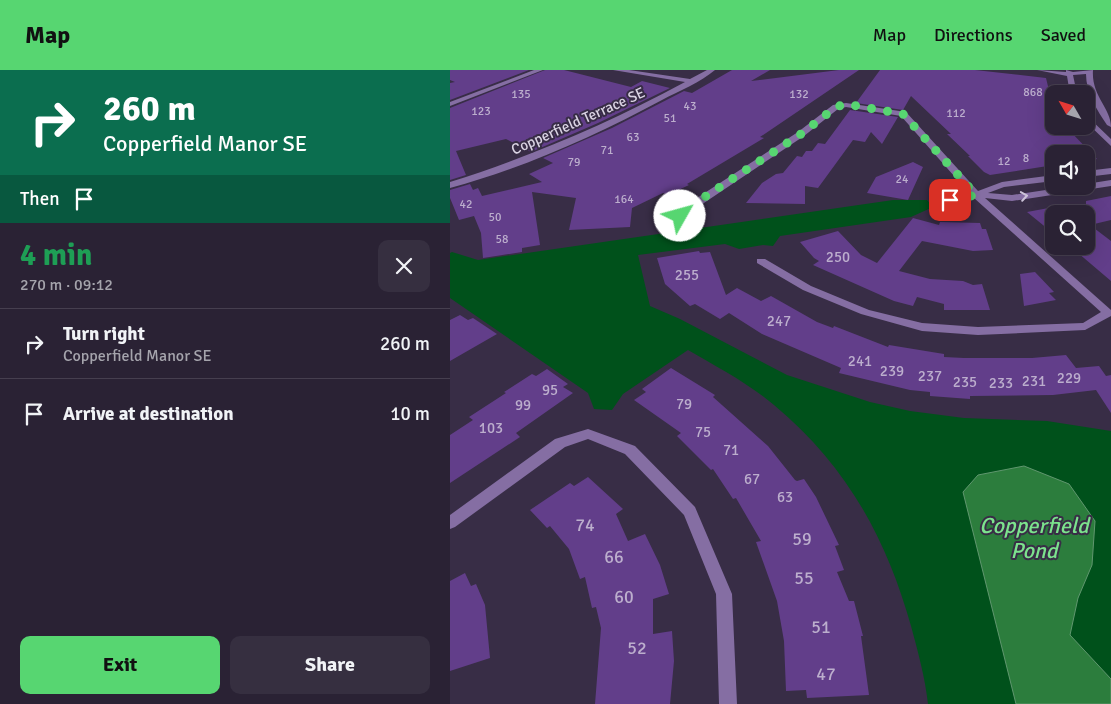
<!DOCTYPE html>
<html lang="en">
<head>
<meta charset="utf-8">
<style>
  :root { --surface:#2a2234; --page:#362f40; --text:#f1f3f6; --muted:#a5a4ac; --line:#463f4f; --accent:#57d671 }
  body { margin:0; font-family:Signika,sans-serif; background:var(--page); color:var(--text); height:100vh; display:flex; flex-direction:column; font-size:19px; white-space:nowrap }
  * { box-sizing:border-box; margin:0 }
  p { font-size:16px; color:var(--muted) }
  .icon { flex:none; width:28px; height:28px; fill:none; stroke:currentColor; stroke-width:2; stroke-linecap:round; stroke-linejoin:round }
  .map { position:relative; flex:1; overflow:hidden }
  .sheet { display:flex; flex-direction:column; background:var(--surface); width:450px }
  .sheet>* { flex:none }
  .guide { background:#0b6e4f; color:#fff; overflow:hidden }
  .needle { width:32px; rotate:309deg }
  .fabs { position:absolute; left:595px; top:15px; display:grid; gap:10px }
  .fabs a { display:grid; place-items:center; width:50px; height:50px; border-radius:10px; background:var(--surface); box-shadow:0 5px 20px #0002,0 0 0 1px var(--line); font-size:25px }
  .pin { position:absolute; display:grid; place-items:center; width:42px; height:42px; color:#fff; margin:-21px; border-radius:10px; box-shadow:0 2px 8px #0006 }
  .me { position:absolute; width:55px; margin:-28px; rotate:52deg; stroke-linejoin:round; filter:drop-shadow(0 0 4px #0008) }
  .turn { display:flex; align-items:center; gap:18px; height:105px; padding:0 20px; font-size:22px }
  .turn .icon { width:65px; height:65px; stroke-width:2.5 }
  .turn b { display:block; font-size:35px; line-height:42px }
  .then { display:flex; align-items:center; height:48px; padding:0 20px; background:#0003; gap:10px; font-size:19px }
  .round { display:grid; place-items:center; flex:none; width:52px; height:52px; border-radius:10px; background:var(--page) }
  .head { display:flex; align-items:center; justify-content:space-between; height:85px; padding:0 20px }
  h1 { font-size:30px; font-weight:700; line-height:38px; color:#1e9e55 }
  .primary-button { display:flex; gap:10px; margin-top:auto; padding:10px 20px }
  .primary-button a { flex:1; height:58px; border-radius:10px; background:var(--accent); color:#111; font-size:20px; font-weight:700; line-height:58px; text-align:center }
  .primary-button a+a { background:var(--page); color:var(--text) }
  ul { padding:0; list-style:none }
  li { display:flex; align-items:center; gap:15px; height:70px; padding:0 20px; border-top:1px solid var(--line) }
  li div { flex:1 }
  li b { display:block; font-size:19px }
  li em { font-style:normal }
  header { display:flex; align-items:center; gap:30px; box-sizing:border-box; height:70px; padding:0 25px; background:var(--accent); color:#111 }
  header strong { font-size:24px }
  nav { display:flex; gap:28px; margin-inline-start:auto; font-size:18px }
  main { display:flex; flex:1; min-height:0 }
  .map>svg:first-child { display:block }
  .green { fill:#00511b }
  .water { fill:#2c7d3d; stroke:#60976f }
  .building { fill:#623e8a }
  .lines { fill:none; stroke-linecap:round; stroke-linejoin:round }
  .minor { fill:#856ea3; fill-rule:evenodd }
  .oneway { stroke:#cdc4d9 }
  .route { stroke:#57d671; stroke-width:9; stroke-dasharray:0 16.2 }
  .labels { text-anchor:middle; stroke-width:4; stroke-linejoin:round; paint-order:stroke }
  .far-number-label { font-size:12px; fill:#bcaecd }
  .far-street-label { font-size:15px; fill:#dad3e3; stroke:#382d46 }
  .number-label { font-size:15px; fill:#bcaecd }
  .near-number-label { font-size:18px; fill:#bcaecd }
  .near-water-label { font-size:22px; font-style:italic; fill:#7ce38d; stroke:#382d46 }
</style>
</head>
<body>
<header>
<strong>Map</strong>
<nav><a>Map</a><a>Directions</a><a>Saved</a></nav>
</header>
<main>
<section class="sheet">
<div class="guide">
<div class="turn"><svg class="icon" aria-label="right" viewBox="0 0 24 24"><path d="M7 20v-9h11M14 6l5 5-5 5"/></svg><div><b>260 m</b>Copperfield Manor SE</div></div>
<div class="then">Then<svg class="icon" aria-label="arrive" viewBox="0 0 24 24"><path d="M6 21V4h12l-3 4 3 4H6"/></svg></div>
</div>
<div class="head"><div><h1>4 min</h1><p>270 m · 09:12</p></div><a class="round"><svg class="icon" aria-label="close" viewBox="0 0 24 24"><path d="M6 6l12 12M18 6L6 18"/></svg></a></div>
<ul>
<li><svg class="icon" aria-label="right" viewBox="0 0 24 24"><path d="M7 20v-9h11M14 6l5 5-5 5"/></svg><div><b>Turn right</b><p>Copperfield Manor SE</p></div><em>260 m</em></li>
<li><svg class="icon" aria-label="arrive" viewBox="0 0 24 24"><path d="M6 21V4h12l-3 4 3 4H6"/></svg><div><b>Arrive at destination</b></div><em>10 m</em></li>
</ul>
<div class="primary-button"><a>Exit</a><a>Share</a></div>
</section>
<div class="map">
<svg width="661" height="634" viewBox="0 0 661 634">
  <rect width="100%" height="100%" fill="#382d46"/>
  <path class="green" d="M443 130H477L483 137 461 147 330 166 323 176 313 175 289 179 275 174 188 185 200 236 230 249 337 305 420 332 460 341 514 348 597 351 661 361V634H478C475 607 468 582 461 556 436 467 396 395 324 335 298 313 267 297 238 280L173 324 162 340 144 339 138 323 0 228V183L2 182 28 190Z"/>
  <path class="water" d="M574 396 619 414 645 451 642 495 628 528 620 565 661 609V634H566L513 422 528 405Z"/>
  <path class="building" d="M0 0H79L0 30V13L5 12 0 10Z
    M95 0H114L181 17 192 11 220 18 148 53 81 82 56 69 6 81 16 105 0 110V38Z
    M282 0H320L301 11 389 0H409L310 67 314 68 237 114 239 115 218 125 213 123 182 138 180 157 119 160 126 128 82 122 90 175 72 178V182L33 188 31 163 24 146 9 150 0 128V120L20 114 23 120 28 118 32 126 92 112 79 104 103 93 93 88 162 58 234 21 242 23Z
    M430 0H525L596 8 604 41V56L616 57 647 89 636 91V84H604V95L540 105 534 102 518 86H520L497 64H501L461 26 453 40 406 33Z
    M400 40 448 47 432 74 421 62 415 72 403 70 368 118 355 116V134L296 133 312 113 326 104 333 103 347 86 352 87 356 81H362L368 73 375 74Z
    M463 92 473 97 458 130 417 123 426 107Z
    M661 126V150L640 155 661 171V211L621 177 636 176V131Z
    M604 137V164L577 142Z
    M463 148 489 155 490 152 530 153 532 159H536L543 180 523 181 472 171 449 201 480 209 513 211 523 215 532 214 540 240H494V234L467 227 463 236 444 231 363 195 369 191 364 188 350 172 388 161 411 185 427 193Z
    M249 181 250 183 260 182 276 225 287 218 311 231 321 226 367 252 383 258 384 256 438 277 439 275 494 284V287L514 288H582L616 285 626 298 649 296 656 306 661 305V343L646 320 603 325 520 326V329L480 326V322L460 320 389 303 391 298 312 264 279 243 270 249 245 234 240 236 215 214 207 188Z
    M585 202 604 222 599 223 606 230 574 236 570 204Z
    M10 245 18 250 23 248 47 264 0 291V250Z
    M221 298 265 325 263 327 318 376 345 410 347 411 354 409 366 427 389 475 385 476 394 500 387 502 399 531H404L413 566H411L419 625 357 628 356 620 336 621 334 571 327 531 306 472 311 471 286 428 283 429 263 399 261 400 227 366 231 363 184 330 196 322 192 319Z
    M97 299 118 314 113 317 123 323 66 363 70 367 0 413V365L23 350 19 347 56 323 54 322 82 304 86 306Z
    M138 407 173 439 166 444 178 471 195 464 210 495 219 524 203 529V564L222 561 224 591 220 634H145L151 558 146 537 142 538 135 507 130 509 119 479 100 456 97 458 80 440 120 413 124 416Z
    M15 503 21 516 26 514 35 535 40 588 0 601V511Z"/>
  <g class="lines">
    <path class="minor" d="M84 0H93L0 36V32Z
      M163 0H179L240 9 257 0H265C251 12 229 21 212 30 145 66 74 98 0 118V112C82 86 159 53 235 12Z
      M587 0 616 2V0L623 2 643 0C641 26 661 38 661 57L657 55C647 40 636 23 636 4L623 5 627 24H620L617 6Z
      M396 33 456 42 528 121 552 112 604 105V111L554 117 538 123 562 125 622 116H636V114L661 110V116L562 131 535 128 661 240V246L635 260 528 265 472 261 411 244 353 220 307 193V189H315L361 216 419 240 472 253 528 257 633 253 651 242 524 128 497 132V128L520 124 451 46 396 37 388 39 354 66 233 147 230 148 225 145 250 126 348 62 383 35Z
      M636 45 661 69V76L636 52Z
      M661 98V104L636 107V101Z
      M138 359 185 376 245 437 282 524 287 634H269L266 524 234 445 175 384 138 369 115 377 5 457 0 459V445L105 369Z"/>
  </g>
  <defs><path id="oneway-chevron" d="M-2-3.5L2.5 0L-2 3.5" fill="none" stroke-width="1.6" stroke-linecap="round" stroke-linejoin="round" transform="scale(1.25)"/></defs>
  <use class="oneway" href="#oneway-chevron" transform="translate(574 126) rotate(-9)"/>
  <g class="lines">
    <path class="route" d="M230 146 253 128 351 64 386 37 396 34 453 44 526 125 500 130"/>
  </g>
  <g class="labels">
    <g class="far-number-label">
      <text x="583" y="26">868</text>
      <text x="71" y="28">135</text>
      <text x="349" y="28">132</text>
      <text x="240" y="40">43</text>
      <text x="31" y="45">123</text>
      <text x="506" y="47">112</text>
      <text x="220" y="52">51</text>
      <text x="183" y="71">63</text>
      <text x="157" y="84">71</text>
      <text x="576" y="92">8</text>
      <text x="554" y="95">12</text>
      <text x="124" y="96">79</text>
      <text x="452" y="113">24</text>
      <text x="174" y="133">164</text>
      <text x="16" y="138">42</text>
      <text x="45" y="151">50</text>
      <text x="52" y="173">58</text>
    </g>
    <g class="far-street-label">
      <text transform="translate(128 51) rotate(-24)" y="5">Copperfield Terrace SE</text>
    </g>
    <g class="number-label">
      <text x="388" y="192">250</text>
      <text x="237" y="210">255</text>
      <text x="329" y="256">247</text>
      <text x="410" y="296">241</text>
      <text x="442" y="306">239</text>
      <text x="480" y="311">237</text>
      <text x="619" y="313">229</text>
      <text x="584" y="316">231</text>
      <text x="515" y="317">235</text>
      <text x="551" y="318">233</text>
      <text x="100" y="325">95</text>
      <text x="234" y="339">79</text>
      <text x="73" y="340">99</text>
      <text x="41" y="363">103</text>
      <text x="253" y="367">75</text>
      <text x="281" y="385">71</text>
      <text x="302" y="414">67</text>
      <text x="335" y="432">63</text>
    </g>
    <g class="near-number-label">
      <text x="135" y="461">74</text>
      <text x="352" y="475">59</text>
      <text x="164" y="493">66</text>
      <text x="354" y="514">55</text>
      <text x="174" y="533">60</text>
      <text x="371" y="563">51</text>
      <text x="187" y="584">52</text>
      <text x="376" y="610">47</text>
    </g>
    <g class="near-water-label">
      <text x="584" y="463">Copperfield<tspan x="584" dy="25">Pond</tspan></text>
    </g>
  </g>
</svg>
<div class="fabs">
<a><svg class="needle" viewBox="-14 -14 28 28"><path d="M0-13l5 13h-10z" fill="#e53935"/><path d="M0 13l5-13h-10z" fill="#a5a4ac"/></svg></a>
<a><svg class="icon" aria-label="sound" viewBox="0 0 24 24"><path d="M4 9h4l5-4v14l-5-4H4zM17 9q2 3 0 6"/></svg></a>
<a><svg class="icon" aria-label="search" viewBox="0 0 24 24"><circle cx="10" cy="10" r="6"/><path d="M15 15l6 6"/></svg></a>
</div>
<div class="pin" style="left:500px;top:130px;background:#d93025"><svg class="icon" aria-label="arrive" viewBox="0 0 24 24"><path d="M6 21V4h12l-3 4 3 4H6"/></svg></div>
<svg class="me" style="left:230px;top:146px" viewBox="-20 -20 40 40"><circle r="19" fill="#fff"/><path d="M0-13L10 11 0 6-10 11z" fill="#57d671"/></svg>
</div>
</main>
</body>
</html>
